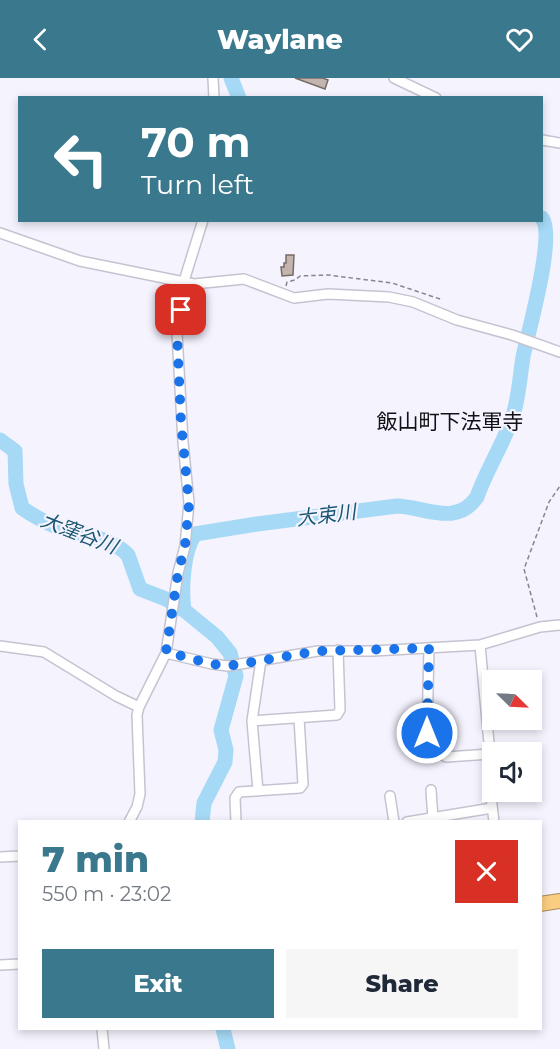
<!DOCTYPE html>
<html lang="en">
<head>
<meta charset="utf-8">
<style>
  :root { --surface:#fff; --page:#f6f6f7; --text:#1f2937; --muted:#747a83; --accent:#3a798d }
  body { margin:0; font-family:Montserrat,"Noto Sans JP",sans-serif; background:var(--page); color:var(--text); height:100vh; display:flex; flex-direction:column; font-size:22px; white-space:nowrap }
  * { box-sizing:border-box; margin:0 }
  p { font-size:20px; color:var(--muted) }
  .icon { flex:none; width:33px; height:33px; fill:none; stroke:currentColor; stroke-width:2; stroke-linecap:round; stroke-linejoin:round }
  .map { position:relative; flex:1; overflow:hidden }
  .panel { position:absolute; left:18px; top:742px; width:524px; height:210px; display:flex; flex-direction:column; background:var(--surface); border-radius:0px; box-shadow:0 3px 9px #0003 }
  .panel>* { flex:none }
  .banner { position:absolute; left:18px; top:18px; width:525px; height:126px; border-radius:0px; box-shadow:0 3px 9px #0003; background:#3a798d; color:#fff; overflow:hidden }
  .needle { width:39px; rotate:114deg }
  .fabs { position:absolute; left:482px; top:592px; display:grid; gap:12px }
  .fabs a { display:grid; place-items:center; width:60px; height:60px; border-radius:0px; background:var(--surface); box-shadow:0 3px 9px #0003; font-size:30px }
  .pin { position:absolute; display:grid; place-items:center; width:51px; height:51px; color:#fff; margin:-26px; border-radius:12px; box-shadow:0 3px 9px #0006 }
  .me { position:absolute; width:66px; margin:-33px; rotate:0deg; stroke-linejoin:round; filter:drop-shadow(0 0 4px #0008) }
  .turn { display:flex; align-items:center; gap:21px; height:126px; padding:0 24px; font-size:27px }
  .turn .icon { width:78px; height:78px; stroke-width:2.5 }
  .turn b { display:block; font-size:42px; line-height:51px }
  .round { display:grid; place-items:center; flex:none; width:63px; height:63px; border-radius:0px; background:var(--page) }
  .overview { display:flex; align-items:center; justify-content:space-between; height:102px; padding:0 24px }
  h1 { font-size:36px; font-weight:800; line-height:45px; color:var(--accent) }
  .button { display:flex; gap:12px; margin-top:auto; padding:12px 24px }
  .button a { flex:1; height:69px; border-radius:0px; background:var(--accent); color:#fff; font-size:24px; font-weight:800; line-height:69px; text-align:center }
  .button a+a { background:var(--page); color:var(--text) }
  header { display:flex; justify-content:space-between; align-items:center; height:78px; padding:0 24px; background:var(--accent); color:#fff; font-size:27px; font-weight:800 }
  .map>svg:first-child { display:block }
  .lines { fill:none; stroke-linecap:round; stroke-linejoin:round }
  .river { stroke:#a5d9f5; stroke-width:15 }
  .building { fill:#c3b5ad; stroke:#786b64; stroke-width:1.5 }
  .minor-casing { stroke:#c6c3d1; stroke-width:12 }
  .highway-casing { stroke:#a98b5c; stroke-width:16 }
  .path { stroke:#87868e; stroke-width:1.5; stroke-dasharray:4.5 3; stroke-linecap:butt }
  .minor { stroke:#fff; stroke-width:9 }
  .highway { stroke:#facd82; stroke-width:14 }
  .route { stroke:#1a73e8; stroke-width:10; stroke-dasharray:0 18 }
  .labels { text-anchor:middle; stroke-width:4.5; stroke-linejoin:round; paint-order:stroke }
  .water-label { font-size:20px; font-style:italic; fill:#185773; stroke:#f4f3fe }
  .quarter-label { font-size:21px; fill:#121115; stroke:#f4f3fe }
</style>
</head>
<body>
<header><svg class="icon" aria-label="back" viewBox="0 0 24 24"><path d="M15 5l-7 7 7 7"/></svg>Waylane<svg class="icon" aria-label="heart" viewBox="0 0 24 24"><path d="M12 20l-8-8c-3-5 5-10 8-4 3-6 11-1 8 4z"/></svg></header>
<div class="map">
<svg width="560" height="971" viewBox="0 0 560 971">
  <rect width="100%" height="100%" fill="#f4f3fe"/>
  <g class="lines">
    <path class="river" d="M231 0 239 20
      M0 362 15 373 16 406 22 430C35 439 48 446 63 451 85 458 111 459 128 477L140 511 166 521 184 532 217 559 230 575 236 598 221 652 226 672 225 684 204 725 202 744
      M184 532C181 512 183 473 195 456L257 446 397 428C426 429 456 449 477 419 487 390 506 362 514 334 519 316 520 298 523 279 528 254 556 158 542 140
      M223 951 228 971"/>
  </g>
  <path class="building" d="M295 0H323L328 2 325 11Z
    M286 177H294L293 197 282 198 281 189H284V185H286Z"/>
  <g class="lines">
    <defs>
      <path id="minor" d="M213 0 214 20
        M394 0 436 20
        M542 62 560 65
        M0 155 80 183 194 206 244 201 294 220 328 216 389 219 413 224 457 242 512 257 560 274
        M480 567 490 676 489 702 494 744
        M0 568 44 574 116 618 139 629
        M429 570 427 655H438L440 675 446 679 490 676
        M166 575 212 586 228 588 318 573H373L480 567 540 549 560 547
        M252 643 337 637 340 632 338 572
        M431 712 433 741
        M258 713 252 643 261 582
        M390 718 394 744
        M129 744 137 729 140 716 137 637 139 629 166 575 178 495 185 468 189 425 183 364 177 255 184 203 203 142
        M236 744 235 720 239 714 300 710 303 706 299 640
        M407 744 492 730
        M0 779 20 778
        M0 887 20 886
        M102 951 104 971"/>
      <path id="highway" d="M540 826 560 823"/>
    </defs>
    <use href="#minor" class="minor-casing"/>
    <use href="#highway" class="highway-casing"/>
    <path class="path" d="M286 208 287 204 295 202 300 198 328 197 392 205 443 222
      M537 539 524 491 549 424 560 408"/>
    <use href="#minor" class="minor"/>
    <use href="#highway" class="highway"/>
  </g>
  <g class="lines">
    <path class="route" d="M181 232 177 255 181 344 189 426 185 468 178 495 166 574 212 586 228 588 318 573 429 570 427 655"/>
  </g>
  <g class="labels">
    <g class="water-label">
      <text transform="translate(326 437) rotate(-7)" y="7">大束川</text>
      <text transform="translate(79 455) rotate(21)" y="7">大窪谷川</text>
    </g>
    <g class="quarter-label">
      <text x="450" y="351">飯山町下法軍寺</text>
    </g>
  </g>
</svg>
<div class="fabs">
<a><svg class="needle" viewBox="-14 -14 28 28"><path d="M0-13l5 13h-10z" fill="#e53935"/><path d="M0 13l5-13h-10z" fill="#747a83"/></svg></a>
<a><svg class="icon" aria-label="sound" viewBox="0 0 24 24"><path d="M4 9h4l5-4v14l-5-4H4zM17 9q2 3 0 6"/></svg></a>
</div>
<div class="pin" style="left:181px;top:232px;background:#d93025"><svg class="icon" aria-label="arrive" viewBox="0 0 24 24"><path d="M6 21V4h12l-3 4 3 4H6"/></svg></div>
<svg class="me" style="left:427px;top:655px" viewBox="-20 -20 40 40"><circle r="17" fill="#1a73e8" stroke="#fff" stroke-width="3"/><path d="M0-11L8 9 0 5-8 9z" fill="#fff"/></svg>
<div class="banner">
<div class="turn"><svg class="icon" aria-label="left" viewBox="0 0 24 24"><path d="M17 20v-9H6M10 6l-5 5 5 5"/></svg><div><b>70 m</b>Turn left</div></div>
</div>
<section class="panel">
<div class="overview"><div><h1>7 min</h1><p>550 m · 23:02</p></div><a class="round" style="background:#d93025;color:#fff"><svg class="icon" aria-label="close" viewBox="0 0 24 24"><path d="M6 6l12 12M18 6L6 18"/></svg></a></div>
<div class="button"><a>Exit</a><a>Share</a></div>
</section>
</div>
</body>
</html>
